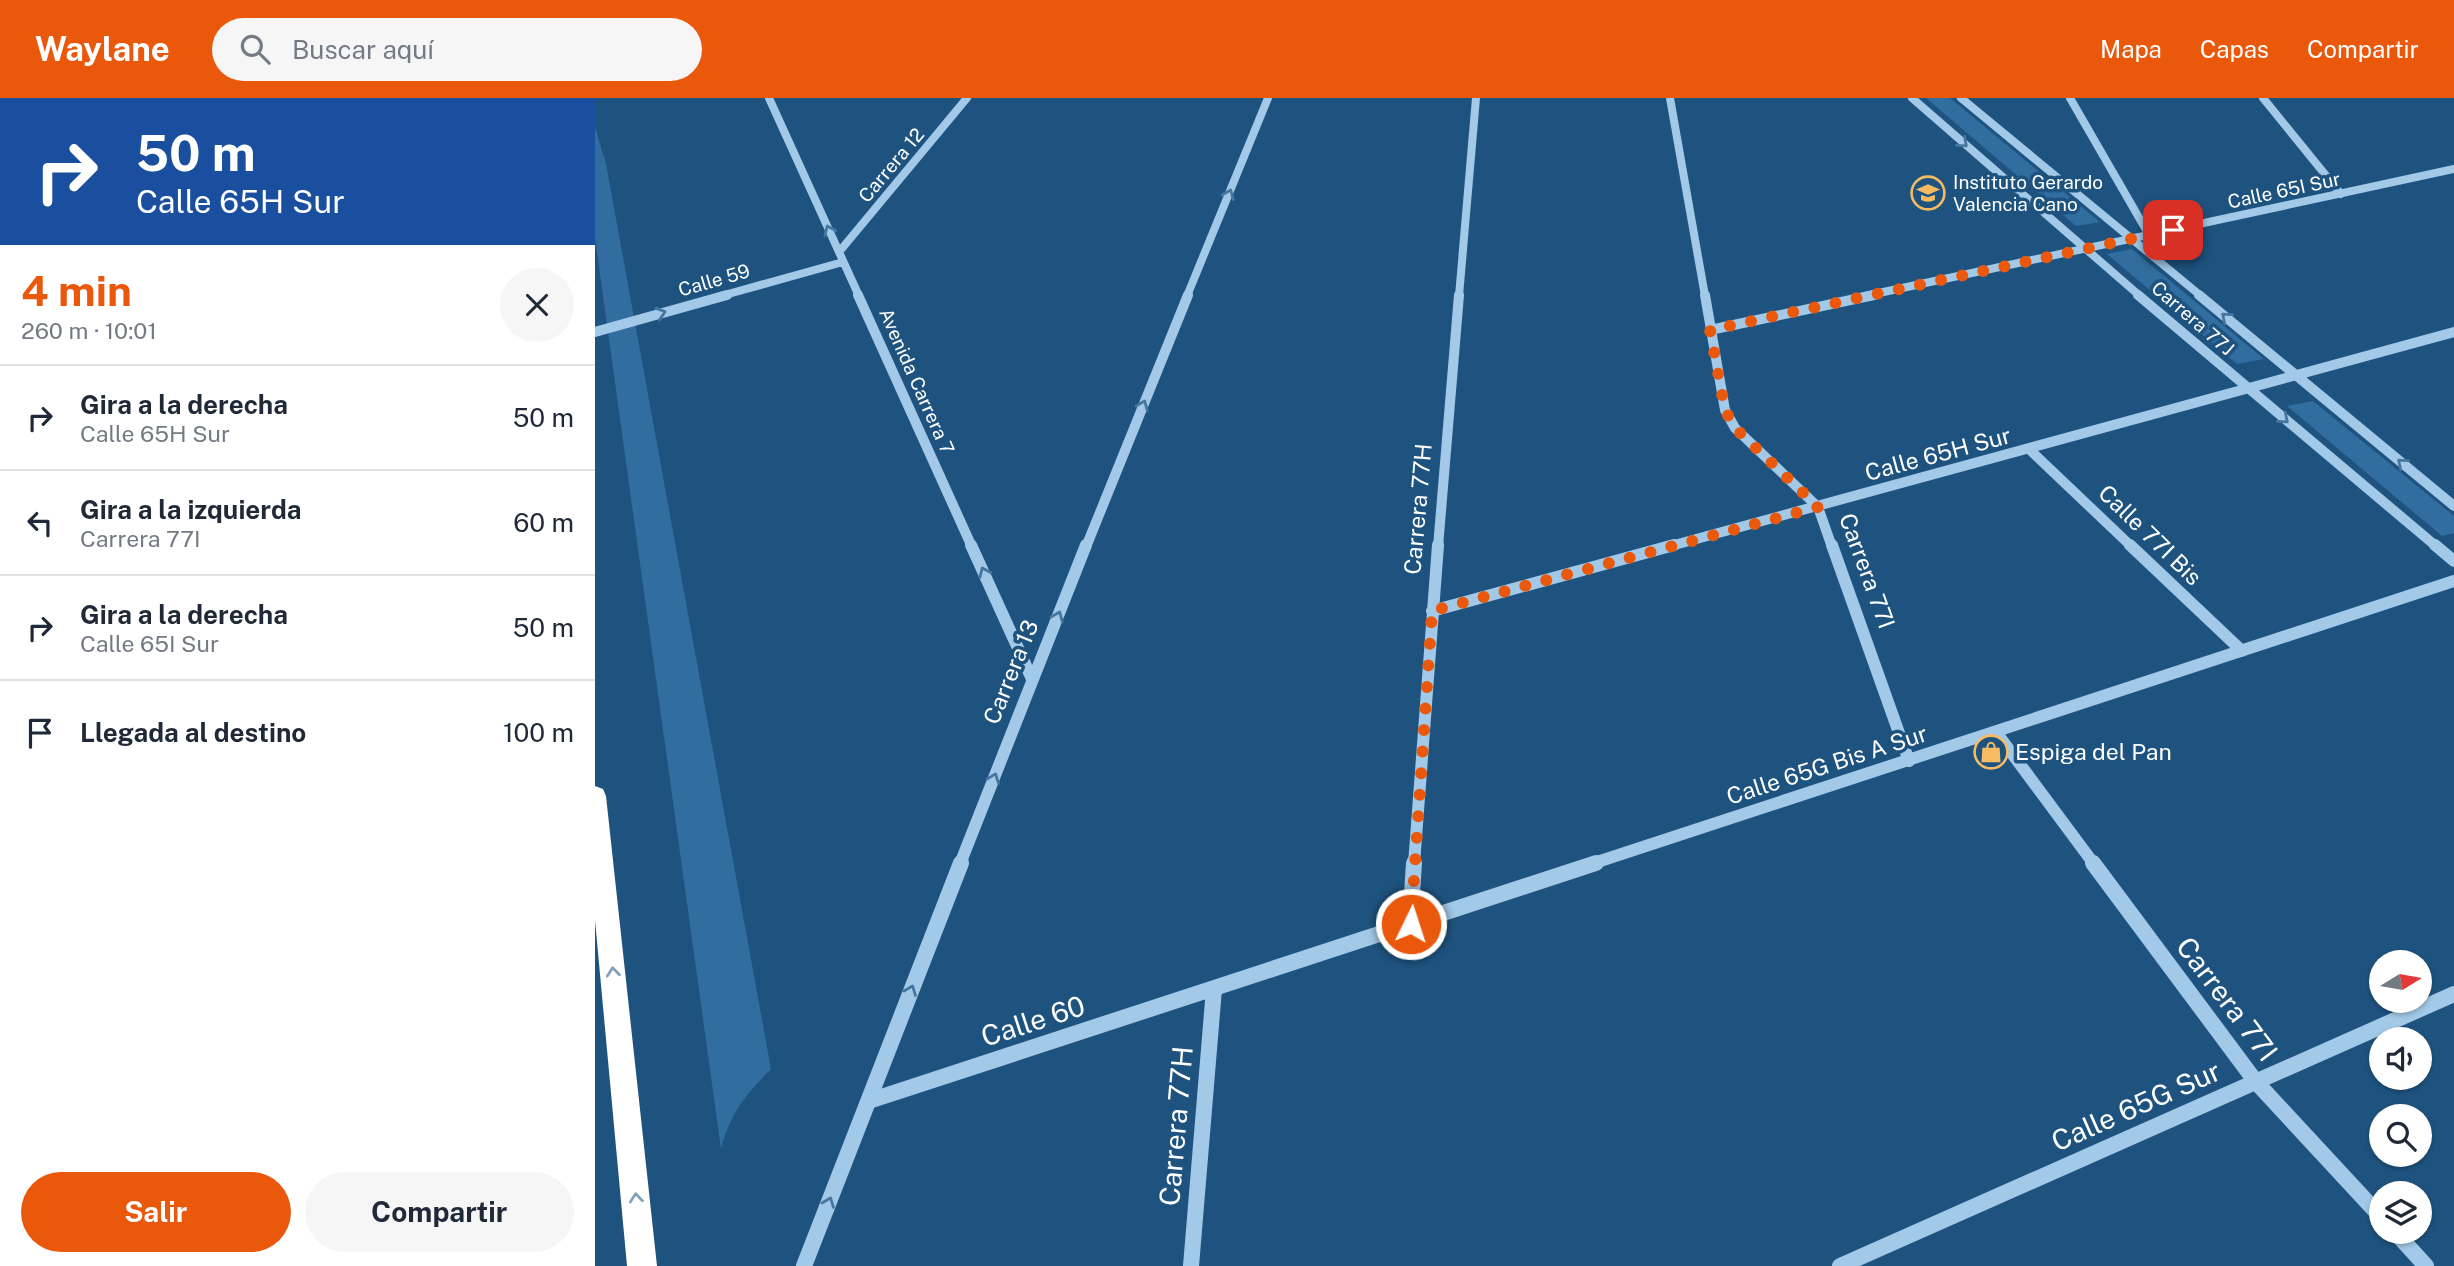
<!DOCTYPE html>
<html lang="es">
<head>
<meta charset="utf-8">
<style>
  :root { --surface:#fff; --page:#f6f6f7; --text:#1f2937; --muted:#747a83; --line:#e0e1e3; --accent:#ea580c }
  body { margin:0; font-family:"Public Sans",sans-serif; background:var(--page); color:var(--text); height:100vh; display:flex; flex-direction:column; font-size:26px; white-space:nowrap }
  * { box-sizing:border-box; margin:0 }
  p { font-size:23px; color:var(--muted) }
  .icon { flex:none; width:38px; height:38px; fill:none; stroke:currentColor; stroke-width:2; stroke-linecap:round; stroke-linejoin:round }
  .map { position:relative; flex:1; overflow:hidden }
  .details { display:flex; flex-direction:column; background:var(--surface); width:595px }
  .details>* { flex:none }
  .banner { background:#1a4fa0; color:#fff; overflow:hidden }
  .needle { width:46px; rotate:79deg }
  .controls { position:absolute; left:1774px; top:852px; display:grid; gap:14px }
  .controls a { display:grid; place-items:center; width:63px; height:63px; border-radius:50%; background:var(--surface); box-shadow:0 2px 5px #0004; font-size:35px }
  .pin { position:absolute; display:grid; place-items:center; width:60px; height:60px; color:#fff; margin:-30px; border-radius:14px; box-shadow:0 4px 10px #0006 }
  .me { position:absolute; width:77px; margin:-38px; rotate:4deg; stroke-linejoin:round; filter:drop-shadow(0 0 5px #0008) }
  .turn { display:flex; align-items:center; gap:24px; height:147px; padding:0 21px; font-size:32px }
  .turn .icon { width:91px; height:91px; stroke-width:2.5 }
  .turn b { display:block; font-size:49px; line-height:60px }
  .round { display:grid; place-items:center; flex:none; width:74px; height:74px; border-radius:37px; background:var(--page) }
  .overview { display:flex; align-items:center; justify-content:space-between; height:119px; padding:0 21px }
  h1 { font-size:42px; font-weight:700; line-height:52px; color:var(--accent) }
  .cta { display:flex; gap:14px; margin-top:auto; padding:14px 21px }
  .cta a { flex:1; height:80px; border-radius:42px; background:var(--accent); color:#fff; font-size:28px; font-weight:700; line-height:80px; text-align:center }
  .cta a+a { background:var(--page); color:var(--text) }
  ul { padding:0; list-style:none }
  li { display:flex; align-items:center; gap:21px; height:105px; padding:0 21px; border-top:2px solid var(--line) }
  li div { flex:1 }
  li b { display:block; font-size:26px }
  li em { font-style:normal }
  header { display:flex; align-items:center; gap:42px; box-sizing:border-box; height:98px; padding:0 35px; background:var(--accent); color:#fff }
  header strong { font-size:33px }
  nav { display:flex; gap:38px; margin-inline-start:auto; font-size:24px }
  .search { width:490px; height:63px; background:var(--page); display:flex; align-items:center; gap:18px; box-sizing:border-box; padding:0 24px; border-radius:38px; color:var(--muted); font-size:26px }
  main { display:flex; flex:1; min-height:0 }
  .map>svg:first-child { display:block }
  .green { fill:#316d9e }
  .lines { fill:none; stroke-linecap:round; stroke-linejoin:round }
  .minor-far3 { stroke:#a2c9e8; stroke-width:8 }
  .minor-far2 { stroke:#a2c9e8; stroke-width:10 }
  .minor-far1 { stroke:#a2c9e8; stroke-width:12 }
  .minor { stroke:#a2c9e8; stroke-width:16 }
  .highway { fill:#fff; fill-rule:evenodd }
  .oneway { stroke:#46769e }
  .oneway2 { stroke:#83a0b9 }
  .route { stroke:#ea580c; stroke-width:12; stroke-dasharray:0 21.6 }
  .labels { text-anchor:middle; stroke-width:7; stroke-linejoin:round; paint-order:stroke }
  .far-street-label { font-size:19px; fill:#fff; stroke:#1e537f }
  .far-poi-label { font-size:19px; fill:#fff; stroke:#1e537f; text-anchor:start }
  .street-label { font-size:23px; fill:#fff; stroke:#1e537f }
  .poi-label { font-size:23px; fill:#fff; stroke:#1e537f; text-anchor:start }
  .near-street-label { font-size:28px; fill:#fff; stroke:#1e537f }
</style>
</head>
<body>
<header>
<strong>Waylane</strong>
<div class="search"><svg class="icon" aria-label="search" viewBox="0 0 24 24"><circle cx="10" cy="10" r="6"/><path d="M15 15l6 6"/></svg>Buscar aquí</div>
<nav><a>Mapa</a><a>Capas</a><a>Compartir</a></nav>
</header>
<main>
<section class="details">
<div class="banner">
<div class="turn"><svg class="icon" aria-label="right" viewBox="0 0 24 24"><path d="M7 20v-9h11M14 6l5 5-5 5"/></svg><div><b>50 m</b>Calle 65H Sur</div></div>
</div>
<div class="overview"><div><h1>4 min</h1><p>260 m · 10:01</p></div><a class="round"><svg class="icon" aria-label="close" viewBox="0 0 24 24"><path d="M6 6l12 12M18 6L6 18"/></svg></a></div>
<ul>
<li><svg class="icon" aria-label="right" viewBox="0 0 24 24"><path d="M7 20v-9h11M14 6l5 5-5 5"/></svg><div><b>Gira a la derecha</b><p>Calle 65H Sur</p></div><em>50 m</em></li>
<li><svg class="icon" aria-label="left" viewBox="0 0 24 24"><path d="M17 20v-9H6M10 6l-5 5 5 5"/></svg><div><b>Gira a la izquierda</b><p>Carrera 77I</p></div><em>60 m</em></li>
<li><svg class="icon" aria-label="right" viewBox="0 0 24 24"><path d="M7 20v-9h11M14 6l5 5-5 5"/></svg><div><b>Gira a la derecha</b><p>Calle 65I Sur</p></div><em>50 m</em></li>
<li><svg class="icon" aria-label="arrive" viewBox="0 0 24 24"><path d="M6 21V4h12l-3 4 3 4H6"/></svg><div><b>Llegada al destino</b></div><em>100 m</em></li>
</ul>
<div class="cta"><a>Salir</a><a>Compartir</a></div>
</section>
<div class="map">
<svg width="1859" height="1168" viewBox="0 0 1859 1168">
  <rect width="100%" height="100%" fill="#1e537f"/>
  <path class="green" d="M1331 0H1355L1505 124 1481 128Z
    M0 29 11 66 176 971C149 999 136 1014 126 1051L0 140Z
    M1537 151 1669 261 1642 266 1512 156Z
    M1718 303 1859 418V435L1847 438 1692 308Z"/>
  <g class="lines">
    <path class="minor-far3" d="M174 0 264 198
      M1075 0 1110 198
      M1317 0 1545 198
      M1366 0 1606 198
      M1475 0 1554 137
      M1668 0 1746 96
      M244 154 372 0
      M126 198 248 164
      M592 198 673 0
      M864 198 881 0
      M1270 198 1859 71"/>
    <path class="minor-far2" d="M263 197 377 449
      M1110 197 1130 312 1140 330 1223 409 1237 449
      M1543 197 1842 449
      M1604 197 1859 408
      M1115 232 1279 197
      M0 234 132 197
      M1434 351 1537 449
      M491 449 593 197
      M843 449 864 197
      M1072 449 1859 234"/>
    <path class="minor-far1" d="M376 447 437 581
      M1237 447 1314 663
      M1535 447 1647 553
      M1840 447 1859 463
      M837 513 1079 447
      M1401 634 1499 766
      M365 766 491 447
      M819 766 843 447
      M996 766 1859 483"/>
    <path class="minor" d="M1498 765 1661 984 1787 1120
      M815 826 819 765
      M274 1003 1001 765
      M1800 1134 1831 1168
      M209 1168 366 765
      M596 1168 619 891
      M1245 1168 1859 896"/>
    <path class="highway" d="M0 688 8 691 11 698 62 1168H32L0 822Z"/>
  </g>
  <defs><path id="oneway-chevron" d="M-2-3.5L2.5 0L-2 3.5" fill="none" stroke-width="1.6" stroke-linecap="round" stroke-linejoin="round" transform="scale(1.75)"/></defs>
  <g class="oneway">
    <use href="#oneway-chevron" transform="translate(1368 45) rotate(41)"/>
    <use href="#oneway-chevron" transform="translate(634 96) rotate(-68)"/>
    <use href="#oneway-chevron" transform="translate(234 132) rotate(-114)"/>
    <use href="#oneway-chevron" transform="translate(66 215) rotate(-16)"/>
    <use href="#oneway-chevron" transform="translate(1631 219) rotate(-140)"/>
    <use href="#oneway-chevron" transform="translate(548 307) rotate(-68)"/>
    <use href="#oneway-chevron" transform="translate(1689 321) rotate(40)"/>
    <use href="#oneway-chevron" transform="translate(1807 365) rotate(-140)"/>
    <use href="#oneway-chevron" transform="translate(389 474) rotate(-114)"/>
    <use href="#oneway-chevron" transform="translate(463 518) rotate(-68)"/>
    <use href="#oneway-chevron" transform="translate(399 680) rotate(-69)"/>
    <use href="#oneway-chevron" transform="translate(316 892) rotate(-69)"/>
    <use href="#oneway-chevron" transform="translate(234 1104) rotate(-69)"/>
  </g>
  <g class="oneway2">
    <use href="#oneway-chevron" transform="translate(18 874) rotate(-96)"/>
    <use href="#oneway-chevron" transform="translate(41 1100) rotate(-96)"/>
  </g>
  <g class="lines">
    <path class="route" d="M816 826 837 513 1223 409 1140 330 1130 312 1115 232 1578 132"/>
  </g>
  <defs>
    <symbol id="school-ring" viewBox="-11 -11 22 22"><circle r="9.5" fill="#1e537f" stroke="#f7bc62" stroke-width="1.5"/><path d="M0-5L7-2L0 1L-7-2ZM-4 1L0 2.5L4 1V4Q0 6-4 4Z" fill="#f7bc62"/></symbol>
    <symbol id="shop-ring" viewBox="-11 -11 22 22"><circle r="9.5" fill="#1e537f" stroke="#f7bc62" stroke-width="1.5"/><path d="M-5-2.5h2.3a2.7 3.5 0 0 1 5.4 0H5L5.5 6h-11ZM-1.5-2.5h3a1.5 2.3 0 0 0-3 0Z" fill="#f7bc62"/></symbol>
  </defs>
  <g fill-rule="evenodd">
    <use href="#school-ring" x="1314" y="76" width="38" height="38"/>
    <use href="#shop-ring" x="1377" y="635" width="38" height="38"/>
  </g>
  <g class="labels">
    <g class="far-street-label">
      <text transform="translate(296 67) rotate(-50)" y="7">Carrera 12</text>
      <text transform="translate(1689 92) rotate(-12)" y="7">Calle 65I Sur</text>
      <text transform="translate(119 182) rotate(-16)" y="7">Calle 59</text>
      <text transform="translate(1598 220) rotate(41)" y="7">Carrera 77J</text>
      <text transform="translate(322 283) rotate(66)" y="7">Avenida Carrera 7</text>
    </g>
    <g class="far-poi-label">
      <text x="1358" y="91">Instituto Gerardo<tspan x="1358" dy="22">Valencia Cano</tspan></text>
    </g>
    <g class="street-label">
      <text transform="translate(1343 356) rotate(-15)" y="8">Calle 65H Sur</text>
      <text transform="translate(823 411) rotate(-85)" y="8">Carrera 77H</text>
      <text transform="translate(1555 437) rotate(44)" y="8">Calle 77I Bis</text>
      <text transform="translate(1272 473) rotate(70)" y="8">Carrera 77I</text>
      <text transform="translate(416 574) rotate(-68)" y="8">Carrera 13</text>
      <text transform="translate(1232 667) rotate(-18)" y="8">Calle 65G Bis A Sur</text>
    </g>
    <g class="poi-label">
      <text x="1420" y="662">Espiga del Pan</text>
    </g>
    <g class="near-street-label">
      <text transform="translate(1632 901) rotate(53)" y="10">Carrera 77I</text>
      <text transform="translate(438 923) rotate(-18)" y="10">Calle 60</text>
      <text transform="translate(1541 1008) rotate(-24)" y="10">Calle 65G Sur</text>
      <text transform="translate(581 1028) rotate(-85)" y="10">Carrera 77H</text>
    </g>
  </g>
</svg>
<div class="controls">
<a><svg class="needle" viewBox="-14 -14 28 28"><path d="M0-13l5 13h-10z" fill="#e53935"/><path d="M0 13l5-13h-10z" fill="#747a83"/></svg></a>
<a><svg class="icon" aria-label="sound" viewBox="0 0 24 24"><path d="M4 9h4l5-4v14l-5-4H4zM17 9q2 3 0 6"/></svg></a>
<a><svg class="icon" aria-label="search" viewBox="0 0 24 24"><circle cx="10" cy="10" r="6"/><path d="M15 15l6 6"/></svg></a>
<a><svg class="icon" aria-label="layers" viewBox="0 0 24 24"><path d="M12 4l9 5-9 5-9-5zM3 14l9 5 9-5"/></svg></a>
</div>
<div class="pin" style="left:1578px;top:132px;background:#d93025"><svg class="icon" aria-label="arrive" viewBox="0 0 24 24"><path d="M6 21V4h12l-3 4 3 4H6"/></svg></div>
<svg class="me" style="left:816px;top:826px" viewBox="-20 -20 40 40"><circle r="17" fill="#ea580c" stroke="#fff" stroke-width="3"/><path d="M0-11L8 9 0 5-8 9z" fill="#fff"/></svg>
</div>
</main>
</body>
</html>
